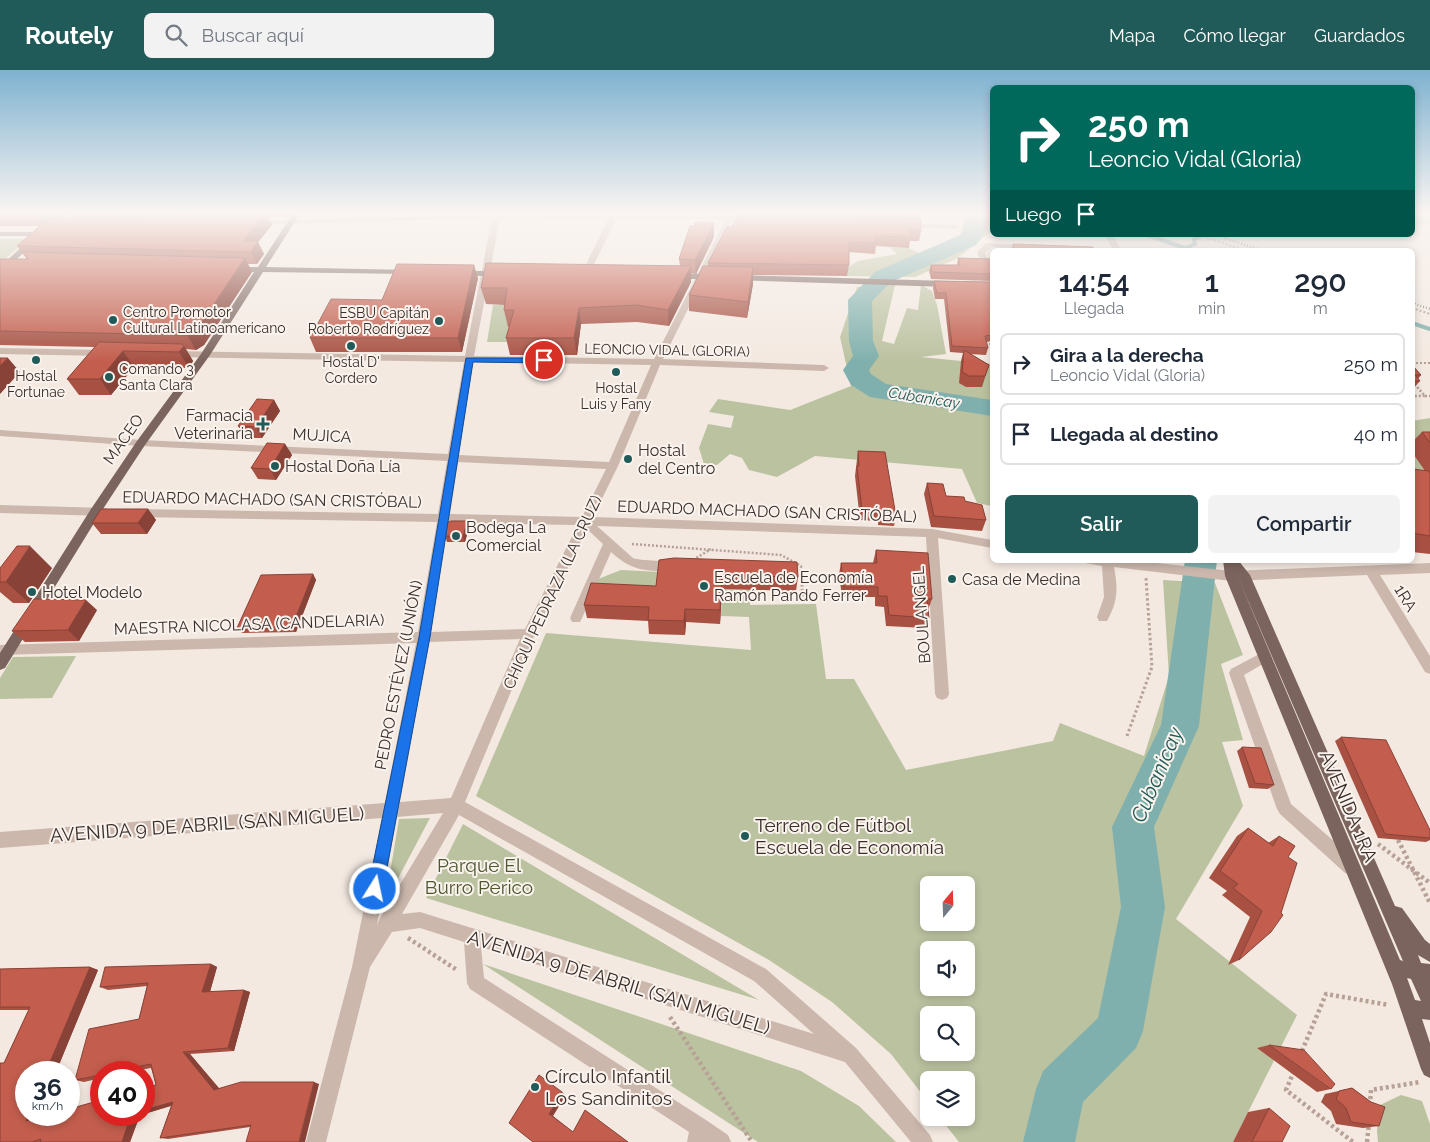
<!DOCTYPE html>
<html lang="es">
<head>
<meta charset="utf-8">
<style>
  :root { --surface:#fff; --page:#f2f2f3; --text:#1f2937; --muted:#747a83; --line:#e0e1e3; --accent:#215b59 }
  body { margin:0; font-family:Raleway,sans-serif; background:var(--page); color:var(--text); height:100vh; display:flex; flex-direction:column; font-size:19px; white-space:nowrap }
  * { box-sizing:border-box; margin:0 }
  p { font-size:16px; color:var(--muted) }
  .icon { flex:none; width:28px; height:28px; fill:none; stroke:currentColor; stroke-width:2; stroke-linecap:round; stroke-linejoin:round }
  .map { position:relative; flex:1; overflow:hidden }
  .side { position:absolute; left:990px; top:178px; width:425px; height:315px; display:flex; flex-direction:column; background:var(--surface); border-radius:8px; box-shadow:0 2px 8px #0003 }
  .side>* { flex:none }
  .top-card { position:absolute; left:990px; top:15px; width:425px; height:152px; border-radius:8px; box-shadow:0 2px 8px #0003; background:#00695c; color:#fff; overflow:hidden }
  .needle { width:32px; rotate:19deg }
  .tools { position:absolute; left:920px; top:806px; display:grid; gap:10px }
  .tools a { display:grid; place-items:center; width:55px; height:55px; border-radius:8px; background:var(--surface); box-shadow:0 2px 8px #0003; font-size:25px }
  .speed { position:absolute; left:15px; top:991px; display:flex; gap:10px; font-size:25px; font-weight:700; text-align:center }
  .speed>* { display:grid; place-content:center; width:65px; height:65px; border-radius:50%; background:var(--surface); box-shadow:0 2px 8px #0003; line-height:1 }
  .speed small { font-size:12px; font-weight:400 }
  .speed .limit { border:8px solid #d22; background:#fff; color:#111 }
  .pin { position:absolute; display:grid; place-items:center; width:42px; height:42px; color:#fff; margin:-21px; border:2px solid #fff; border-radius:50%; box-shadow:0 1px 5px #0007 }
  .me { position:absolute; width:55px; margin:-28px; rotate:10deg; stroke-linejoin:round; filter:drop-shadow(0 0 4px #0008) }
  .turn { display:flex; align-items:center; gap:18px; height:105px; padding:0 15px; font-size:22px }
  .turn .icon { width:65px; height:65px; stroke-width:2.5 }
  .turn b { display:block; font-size:35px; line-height:42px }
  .then { display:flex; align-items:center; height:48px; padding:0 15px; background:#0003; gap:10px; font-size:19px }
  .eta { display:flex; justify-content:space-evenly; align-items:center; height:85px; text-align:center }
  .eta b { font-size:30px; font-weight:600; line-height:35px }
  .action { display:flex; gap:10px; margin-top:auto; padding:10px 15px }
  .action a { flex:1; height:58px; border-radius:8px; background:var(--accent); color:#fff; font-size:20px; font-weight:600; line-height:58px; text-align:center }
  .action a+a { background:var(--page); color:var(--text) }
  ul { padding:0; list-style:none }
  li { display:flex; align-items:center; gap:15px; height:62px; margin:0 10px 8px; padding:0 5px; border:2px solid var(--line); border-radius:8px }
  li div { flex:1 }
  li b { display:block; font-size:19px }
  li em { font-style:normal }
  header { display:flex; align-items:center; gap:30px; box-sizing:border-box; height:70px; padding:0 25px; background:var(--accent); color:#fff }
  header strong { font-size:24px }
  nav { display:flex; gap:28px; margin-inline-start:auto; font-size:18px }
  .search { width:350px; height:45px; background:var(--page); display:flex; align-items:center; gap:12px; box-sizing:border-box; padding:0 18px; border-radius:8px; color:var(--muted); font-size:19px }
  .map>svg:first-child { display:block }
  .green { fill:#bbc2a0; fill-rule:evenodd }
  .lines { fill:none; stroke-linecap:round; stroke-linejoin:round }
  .stream { stroke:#80b0ad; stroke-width:4 }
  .river { fill:#80b0ad; fill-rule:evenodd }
  .path-far3 { stroke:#b7a196; stroke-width:2; stroke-dasharray:2 2; stroke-linecap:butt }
  .path-far2 { stroke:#b7a196; stroke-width:2.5; stroke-dasharray:2 2; stroke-linecap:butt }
  .path-far1 { stroke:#b7a196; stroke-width:3; stroke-dasharray:2.5 2.5; stroke-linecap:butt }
  .path { stroke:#b7a196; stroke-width:4.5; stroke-dasharray:3 3; stroke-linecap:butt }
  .minor { fill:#cbb7ac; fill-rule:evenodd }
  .major { fill:#7b645d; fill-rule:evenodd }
  .rail { stroke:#3a2e2b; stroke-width:2.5; stroke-dasharray:0.5 2.5; stroke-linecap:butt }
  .wall { fill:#a85143; fill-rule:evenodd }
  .shaded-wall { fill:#884237 }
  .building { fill:#c35e4e; stroke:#884237 }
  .route { fill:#1a73e8; stroke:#114b97 }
  .poi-dot { fill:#215b59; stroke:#faf3ed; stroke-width:2 }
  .labels { text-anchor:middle; stroke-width:4; stroke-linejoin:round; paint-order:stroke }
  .far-poi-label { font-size:14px; fill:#3a2e2b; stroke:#faf3ed }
  .far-street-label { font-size:14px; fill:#3a2e2b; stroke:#faf3ed }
  .far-water-label { font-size:15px; font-style:italic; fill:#215b59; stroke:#faf3ed }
  .poi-label { font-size:16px; fill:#3a2e2b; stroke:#faf3ed; text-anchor:start }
  .street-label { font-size:16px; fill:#3a2e2b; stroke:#faf3ed }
  .near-street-label { font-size:19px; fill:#3a2e2b; stroke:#faf3ed }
  .near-poi-label { font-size:19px; fill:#3a2e2b; stroke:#faf3ed; text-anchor:start }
  .near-park-label { font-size:19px; fill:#4d582f; stroke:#faf3ed }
  .near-water-label { font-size:21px; font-style:italic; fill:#215b59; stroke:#faf3ed }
</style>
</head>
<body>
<header>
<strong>Routely</strong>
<div class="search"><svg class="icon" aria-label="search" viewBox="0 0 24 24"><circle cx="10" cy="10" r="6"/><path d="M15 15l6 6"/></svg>Buscar aquí</div>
<nav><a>Mapa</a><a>Cómo llegar</a><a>Guardados</a></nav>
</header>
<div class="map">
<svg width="1430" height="1072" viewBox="0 0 1430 1072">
  <rect width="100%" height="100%" fill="#f3e9e1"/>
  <path class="green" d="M965 142H992V161L956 189 915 207 847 206V198L858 191 897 184 890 177 909 178 923 185 960 167Z
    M1413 142H1430V154L1413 155Z
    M0 169H23L25 171 0 194Z
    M875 215H895L882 271 894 274 907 238 918 240 921 215 932 221 937 235 946 284 921 287 992 294V436L977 433 962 399 815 386 777 407 749 400 742 388 730 384 717 395 704 394 699 378 708 354 731 358 734 346 709 342 718 329 790 340 851 316 840 267 857 217Z
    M493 235H511L507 272H487Z
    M1430 348V411L1413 410 1412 351Z
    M621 500 661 502 658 530 591 527 598 509Z
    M1163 510 1215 513 1243 585 1221 594 1243 670 1222 672 1243 736 1176 849 1297 945 1233 1072H959L940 1048H966V1010H929V1033L891 984 832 932 769 890 476 726 546 563 751 580 749 547 721 546 722 519 750 520V535L816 534 826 609H854L906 700 1053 671 1060 653 1144 686 1169 606ZM929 815H966V852H929ZM929 880H966V918H929ZM929 945H966V982H929Z
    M76 586 52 628 0 629V608L13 587Z
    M430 748 385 833 399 749Z
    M463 754 759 930 426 828Z
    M483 894 801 1001 859 1036 896 1072H758Z
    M1401 1025 1422 1031 1430 1054V1072H1378L1377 1061 1380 1035Z"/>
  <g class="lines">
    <path class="stream" d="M1147 165 1191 180
      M1186 178 1195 174 1194 169 1199 167
      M1412 253 1430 259"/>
    <path class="river" d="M963 142H985L986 144 985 161 976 175 891 212 872 231 873 271 879 286 869 300 871 304 886 314 992 330V346L870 327 851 315 843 300 853 286 849 271 848 230 875 202 960 165 963 161 966 146Z
      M1185 490H1217L1199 656 1154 757 1165 837 1143 961 1136 978 1083 1032 1075 1072H1023L1036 1019 1043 1001 1098 948 1121 837 1112 757 1161 655Z"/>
    <path class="path-far3" d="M1199 165 1243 180
      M1412 238 1430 244
      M985 274H992
      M1412 293H1430"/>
    <path class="path-far2" d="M1412 311 1425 326H1412
      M1425 326H1430
      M632 474 781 485 801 496V501
      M693 490 711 479"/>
    <path class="path-far1" d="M801 499 803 534
      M1127 666 1152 597 1146 508"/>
    <path class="path" d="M1398 770 1430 833
      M1378 774 1430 813
      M408 868 457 900
      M670 947 752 1072
      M1302 981 1326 924 1389 935
      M1294 1001 1286 1020 1353 1072
      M1370 1035 1371 1020 1420 1012
      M1367 1072 1369 1053"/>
    <path class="minor" d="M494 142H500V144H610L612 142H618V144L728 145 730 142H736L735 145H756L757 147 753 149H733L663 289 824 295 829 298 824 301 660 295 618 396 593 447 932 459 992 470V478L938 468 949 624 947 628 942 630 937 628 935 624 926 467 597 456 633 488C645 492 676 489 682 497L676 502C646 500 634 503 611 482L582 548 580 552H572L570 548 603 474 587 459 535 564 465 732 766 899 856 978 930 1065 933 1072H911L845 992 481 877 484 908 706 1050 728 1065 731 1072H687L689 1062 470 919 467 913 464 872 420 858 392 862 370 897 326 1072H306L352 897 382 748 0 778V762L385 733 416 573 0 585V575L418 562 437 452 136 447 130 443 136 439 438 444 447 391 141 376 0 366V360L141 370 448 384 464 292 174 287 169 284 174 281 465 286 492 148 253 155 249 153 253 151 493 144ZM500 148 608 149 581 205 585 208 589 205 616 149H726L654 289 474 286ZM473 292 651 295 609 392 459 385ZM458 392 606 399 582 447 450 444ZM448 453 578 455 525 559 431 562ZM520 569 451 728 400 732 429 572ZM443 743 380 848 377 855 397 747ZM459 745 754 911 814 964 420 842 402 844Z
      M902 153 955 155 959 157 955 159 905 157H902Z
      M1105 165H1113L1121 180H1113Z
      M986 173 1029 175 1033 177 1029 179 991 177 985 183 988 191 984 193 980 191 977 182Z
      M0 278 107 280 112 283 107 286 0 284Z
      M0 435 106 438 112 442 106 446 0 443Z
      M1083 490H1129L1231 501 1430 493V503L1380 505 1430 586V604L1425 602 1367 505 1231 511 1114 497C1118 518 1118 532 1107 551H1099L1097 547 1104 527 1102 496 1085 493Z
      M1263 582 1268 583 1270 587 1268 591 1244 605 1291 734 1357 791 1359 797 1357 803 1351 805 1345 803 1280 744 1277 739 1229 603 1231 599Z"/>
    <path class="major" d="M294 142H301L266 197 411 200 415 202 411 204 263 202 210 285 145 375 99 445 5 598 0 600V583L91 439 137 371 201 284 254 202 234 201 230 199 234 197H258Z
      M46 160H49V164L40 166H0V162H39Z
      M30 169 37 171 0 204V197Z
      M458 201H501L505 204 501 207 461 205H458Z
      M674 203 714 204 718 207 714 210 671 208 670 206Z
      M736 205 949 211 953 214 949 217 733 210 732 208Z
      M1223 490H1238L1250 505 1395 836 1402 838 1425 870 1430 874V892L1418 885 1421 893 1430 894V950L1422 949 1430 973V1008L1424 1005 1421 999 1392 914 1225 506ZM1237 505 1403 891 1400 890ZM1407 908 1411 909 1421 931 1415 930Z"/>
    <path class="rail" d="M1216 165 1260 180
      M1412 233 1430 239"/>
  </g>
  <path class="wall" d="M0 142H176L171 145H179L177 142H292L289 147H268L272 155 258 172 264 184 257 194H248L252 202 204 275 196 280 186 279 193 291 189 298 134 297 111 325H79L67 309 95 277 0 275V189H27L26 188 17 176 39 156H0ZM69 144 71 147 61 148Z
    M739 142H920L919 148 921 161 919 171H910L909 178 876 176 875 184 849 182V195L847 206 753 205V214L747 248 689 241V225L708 196V193L732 157Z
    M1038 165H1048L1046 167Z
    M714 167 696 204 691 203V212L669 256 637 252 581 254 577 285H510L506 268 509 257H508L504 240 505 235 486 234 481 218 680 196 679 189Z
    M1013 174 1094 180H1106H1011Z
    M958 188 992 193V211L931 209 929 201 931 195H957Z
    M478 208 462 282H316L310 268 382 230Z
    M934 211 992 212V271L986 272 988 278 986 285 970 284 989 295 982 317H966L959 313 961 291 963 283 950 282 944 229H935L933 218Z
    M1412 295 1421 305 1418 309 1420 311 1412 320Z
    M274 330 280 341 262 368H245L238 356Z
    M1422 362H1430V484L1412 482V399L1425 401 1412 382V372Z
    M285 374 292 385 276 410 258 409 251 398Z
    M858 381 896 446 894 456 878 455V451L860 450 855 406Z
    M927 413 946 426 965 431 986 450 982 461 931 457 924 424Z
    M148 439 156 450 147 464H101L92 453Z
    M469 457 465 472H447L445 466Z
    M876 480 932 529 928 540 929 548 925 558 886 556 884 537 875 536V527H842L839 504 841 493H873Z
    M659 490 798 507 796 521 722 519 720 554 686 552 685 565 649 564 648 551 587 548 584 535 656 516Z
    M0 498H52L29 533H13L0 522Z
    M313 504 316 510 296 562 242 563 237 558Z
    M97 540 79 571 25 572 12 561Z
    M1341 667 1430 760V770L1426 772 1378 768 1335 671Z
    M1242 677 1274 715 1268 719 1249 718 1237 681Z
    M1248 758 1268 773 1279 766 1288 787 1239 890 1228 895 1250 847 1222 825 1227 821 1209 808 1237 766Z
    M211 894 217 897 210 922 244 920 250 922 234 981 190 984 219 1018 319 1014 250 1057 168 1069 160 1068 171 1036 144 1044V1018L156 1015 151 998 129 1002H101V1008L84 1012 75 1010 139 949 147 916 108 920 100 917Z
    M90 897 98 900 56 1002H26V1045H39L38 1048 101 1045H140L130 1072H0L4 993 29 940H0V899Z
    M1269 975 1331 1019 1317 1022 1257 978Z
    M1352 1018 1371 1032 1379 1056 1363 1058 1336 1054 1331 1041 1321 1032 1325 1024Z
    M1269 1038 1282 1072H1233L1248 1042Z"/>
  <path class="shaded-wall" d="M43 142H68L69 144 44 156 36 145Z
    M161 142H176L165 149Z
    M286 142H292L289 147Z
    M266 143 272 155 258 172 264 184 257 194 251 182 243 171Z
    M714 153V167L696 204 695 190Z
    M245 188 252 202 204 275 196 280 187 265Z
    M474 195 478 208 462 282 458 268Z
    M691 196V212L669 256 668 240Z
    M753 197V214L747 248 748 232Z
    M579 238 581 254 577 285 574 268Z
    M184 276 193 291 189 298 179 282Z
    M123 281 134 297 111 325 100 309Z
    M8 288 20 302 0 324V296Z
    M274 330 280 341 262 368 256 357Z
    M285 374 292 385 276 410 270 399Z
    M148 439 156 450 147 464 138 453Z
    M467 451 469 457 465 472 463 467Z
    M30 476 52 498 29 533 6 512Z
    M313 504 316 510 296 562 292 557Z
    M722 505V519L720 554V540Z
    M86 530 97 540 79 571 68 560Z
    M685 539 686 552 685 565 684 551Z
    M211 894 217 897 209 925 202 922Z
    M90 897 98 900 56 1002H46Z
    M244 920 250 922 234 981 228 978Z
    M183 982 190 984 221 1021 214 1020Z
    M314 1012 319 1014 305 1072H299Z
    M562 1022 566 1025 553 1046 576 1064 549 1044Z
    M173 1032 180 1033 144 1044V1040Z
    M29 1045H39L36 1053 26 1051Z
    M131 1045H140L130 1072H122Z"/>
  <path class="building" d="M0 142H43L36 145H0Z
    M739 142H777L921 149V161L910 160 911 167 876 166V173L849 172V195L708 193 727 157H732Z
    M266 143 243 171H258L251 182 17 176 46 151 55 148Z
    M696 152 714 153 695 190 679 189 690 156H694Z
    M1013 174 1093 177 1094 180H1106H1015Z
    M22 182 245 188 196 261 187 265 0 261V189H29Z
    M958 188 991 189 992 193V204L932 202 931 195H960Z
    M486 193 691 196 668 240 636 235 579 238 574 268H506L514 240H504L507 218H481Z
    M397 194 474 195 458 268H310L331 229 382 230Z
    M703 196 753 197 748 232 689 225Z
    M934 211 992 212V265L985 266 988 278 952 276 946 223H937Z
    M99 272 182 274 184 276 179 282 123 281 100 309H67Z
    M964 280 989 295 985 306H969L962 302Z
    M0 288H8L0 296Z
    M1412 295 1421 305H1415L1420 311H1412Z
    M257 329 274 330 256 357 238 356Z
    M1422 362H1430V373Z
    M267 373 285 374 270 399 251 398Z
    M858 381 885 382 896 446 881 445 880 441 862 440 857 396H859Z
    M1412 399 1429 401 1430 403V466L1412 463Z
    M927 413 943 414 946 426 964 427 965 431 982 435 986 450 934 446Z
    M101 439H148L138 453H92Z
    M451 451H467L463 467 445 466 447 453Z
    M17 476H30L6 512H0V498Z
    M876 480 928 483 932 529H927L929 548 889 545 887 526H878V517H844L841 493H877Z
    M674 488 797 492 798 507 722 505 720 540 685 539 684 551 648 550 649 537 584 535 591 513 656 516 659 490Z
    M313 504 292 557 237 558 261 505Z
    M34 529 86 530 68 560 12 561Z
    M1341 667 1386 670 1430 760V768L1385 764Z
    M1242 677 1261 678 1274 715 1255 713Z
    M1248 758 1273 776 1279 766 1295 776 1288 787 1297 793 1281 843 1283 845 1271 862 1239 890 1262 841 1233 818 1238 814 1220 801Z
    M211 894 202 922 244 920 228 978 183 982 214 1020 241 1012H314L299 1072H246L251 1055 160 1068 173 1032 144 1040V1018L156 1015 151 994 112 1002H101V1005L75 1010 89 959 139 949 148 913 100 917 105 897Z
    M90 897 46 1002H26V1045H29L26 1051 49 1045H69V1039L101 1030V1045H131L122 1072H40L41 1069 32 1072H0V993H4L30 937H0V899Z
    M1269 975 1304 980 1335 1014 1331 1019Z
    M539 1005 562 1022 549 1044 573 1062 585 1040 628 1072H533L509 1053Z
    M1352 1018 1371 1032 1385 1037 1379 1056 1351 1052 1346 1038 1336 1029 1339 1021Z
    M1269 1038 1290 1056 1282 1072H1252Z"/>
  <linearGradient id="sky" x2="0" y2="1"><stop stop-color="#7eb2d0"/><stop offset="0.49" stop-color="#faf5f2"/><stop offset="1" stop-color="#faf5f2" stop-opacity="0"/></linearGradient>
  <rect width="1430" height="292" fill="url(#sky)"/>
  <path class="route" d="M466 288H544L548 290 544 293 473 292 430 567 383 819 381 824 375 826 370 824 368 819 419 567Z"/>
  <g class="poi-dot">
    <circle cx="113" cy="250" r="5"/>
    <circle cx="439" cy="251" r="5"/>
    <circle cx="351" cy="276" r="5"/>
    <circle cx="36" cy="290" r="5"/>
    <circle cx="616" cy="302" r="5"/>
    <circle cx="109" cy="307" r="5"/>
    <path d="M260.5 346.5h5v5h5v5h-5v5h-5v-5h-5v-5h5z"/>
    <circle cx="628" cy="389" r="5"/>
    <circle cx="275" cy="396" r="5"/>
    <circle cx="456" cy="466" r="5"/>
    <circle cx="952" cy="509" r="5"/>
    <circle cx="704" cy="516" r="5"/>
    <circle cx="32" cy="522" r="5"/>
    <circle cx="745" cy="766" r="5"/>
    <circle cx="535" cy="1017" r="5"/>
  </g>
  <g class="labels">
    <g class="far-poi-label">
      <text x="123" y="247" text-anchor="start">Centro Promotor<tspan x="123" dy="16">Cultural Latinoamericano</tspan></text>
      <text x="429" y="248" text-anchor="end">ESBU Capitán<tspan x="429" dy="16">Roberto Rodríguez</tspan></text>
      <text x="351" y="297">Hostal D'<tspan x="351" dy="16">Cordero</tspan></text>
      <text x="119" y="304" text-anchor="start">Comando 3<tspan x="119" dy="16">Santa Clara</tspan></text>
      <text x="36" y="311">Hostal<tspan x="36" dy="16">Fortunae</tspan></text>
      <text x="616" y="323">Hostal<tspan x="616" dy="16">Luis y Fany</tspan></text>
    </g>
    <g class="far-street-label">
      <text transform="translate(667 280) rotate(1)" y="5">LEONCIO VIDAL (GLORIA)</text>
    </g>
    <g class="far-water-label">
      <text transform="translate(924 328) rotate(9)" y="5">Cubanicay</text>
    </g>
    <g class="poi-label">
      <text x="253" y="351" text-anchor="end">Farmacia<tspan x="253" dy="18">Veterinaria</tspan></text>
      <text x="638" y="386">Hostal<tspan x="638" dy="18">del Centro</tspan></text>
      <text x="285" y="402">Hostal Doña Lía</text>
      <text x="466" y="463">Bodega La<tspan x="466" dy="18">Comercial</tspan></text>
      <text x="714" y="513">Escuela de Economía<tspan x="714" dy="18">Ramón Pando Ferrer</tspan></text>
      <text x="962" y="515">Casa de Medina</text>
      <text x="42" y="528">Hotel Modelo</text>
    </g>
    <g class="street-label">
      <text transform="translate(322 365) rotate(3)" y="6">MUJICA</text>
      <text transform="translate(123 369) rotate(-55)" y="6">MACEO</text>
      <text transform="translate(272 429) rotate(1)" y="6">EDUARDO MACHADO (SAN CRISTÓBAL)</text>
      <text transform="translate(767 441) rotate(2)" y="6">EDUARDO MACHADO (SAN CRISTÓBAL)</text>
      <text transform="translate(552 522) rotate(-65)" y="6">CHIQUI PEDRAZA (LA CRUZ)</text>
      <text transform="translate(1406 528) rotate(59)" y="6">1RA</text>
      <text transform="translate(921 545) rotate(-94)" y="6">BOULANGEL</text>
      <text transform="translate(249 554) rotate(-2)" y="6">MAESTRA NICOLASA (CANDELARIA)</text>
      <text transform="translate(398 605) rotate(-79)" y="6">PEDRO ESTÉVEZ (UNIÓN)</text>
    </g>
    <g class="near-street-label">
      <text transform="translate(1349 736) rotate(67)" y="7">AVENIDA 1RA</text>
      <text transform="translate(207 754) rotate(-4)" y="7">AVENIDA 9 DE ABRIL (SAN MIGUEL)</text>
      <text transform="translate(619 912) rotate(17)" y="7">AVENIDA 9 DE ABRIL (SAN MIGUEL)</text>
    </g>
    <g class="near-poi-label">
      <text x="755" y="762">Terreno de Fútbol<tspan x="755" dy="22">Escuela de Economía</tspan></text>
      <text x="545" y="1013">Círculo Infantil<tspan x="545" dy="22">Los Sandinitos</tspan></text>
    </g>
    <g class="near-park-label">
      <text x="479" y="802">Parque El<tspan x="479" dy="22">Burro Perico</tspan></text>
    </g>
    <g class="near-water-label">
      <text transform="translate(1157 705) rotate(-67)" y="7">Cubanicay</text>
    </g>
  </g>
</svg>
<div class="tools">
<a><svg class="needle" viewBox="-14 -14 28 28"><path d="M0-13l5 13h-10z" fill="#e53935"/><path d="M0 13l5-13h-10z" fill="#747a83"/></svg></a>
<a><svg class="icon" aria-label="sound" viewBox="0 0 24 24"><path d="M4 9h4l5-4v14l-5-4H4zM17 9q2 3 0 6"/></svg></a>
<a><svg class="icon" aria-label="search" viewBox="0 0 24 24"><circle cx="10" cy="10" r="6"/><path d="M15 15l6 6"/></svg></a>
<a><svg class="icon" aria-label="layers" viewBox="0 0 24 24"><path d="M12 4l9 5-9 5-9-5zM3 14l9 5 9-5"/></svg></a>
</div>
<div class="speed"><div>36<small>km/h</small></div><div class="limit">40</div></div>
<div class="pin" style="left:544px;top:290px;background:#d93025"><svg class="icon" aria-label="arrive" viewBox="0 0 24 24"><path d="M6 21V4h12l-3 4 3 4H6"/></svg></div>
<svg class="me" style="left:375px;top:819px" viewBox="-20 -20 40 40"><circle r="17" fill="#1a73e8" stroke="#fff" stroke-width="3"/><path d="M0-11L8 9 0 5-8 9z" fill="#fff"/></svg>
<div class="top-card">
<div class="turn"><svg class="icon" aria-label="right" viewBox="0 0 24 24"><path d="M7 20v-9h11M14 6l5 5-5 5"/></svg><div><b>250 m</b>Leoncio Vidal (Gloria)</div></div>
<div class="then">Luego<svg class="icon" aria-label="arrive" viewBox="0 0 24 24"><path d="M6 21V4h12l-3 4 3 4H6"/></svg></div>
</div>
<section class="side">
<div class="eta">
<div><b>14:54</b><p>Llegada</p></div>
<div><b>1</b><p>min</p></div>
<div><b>290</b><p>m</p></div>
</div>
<ul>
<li><svg class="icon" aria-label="right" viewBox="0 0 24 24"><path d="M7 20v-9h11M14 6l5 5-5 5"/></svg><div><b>Gira a la derecha</b><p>Leoncio Vidal (Gloria)</p></div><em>250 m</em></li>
<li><svg class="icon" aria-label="arrive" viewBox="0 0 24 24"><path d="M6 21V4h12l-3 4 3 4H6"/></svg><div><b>Llegada al destino</b></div><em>40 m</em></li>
</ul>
<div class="action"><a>Salir</a><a>Compartir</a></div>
</section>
</div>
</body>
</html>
